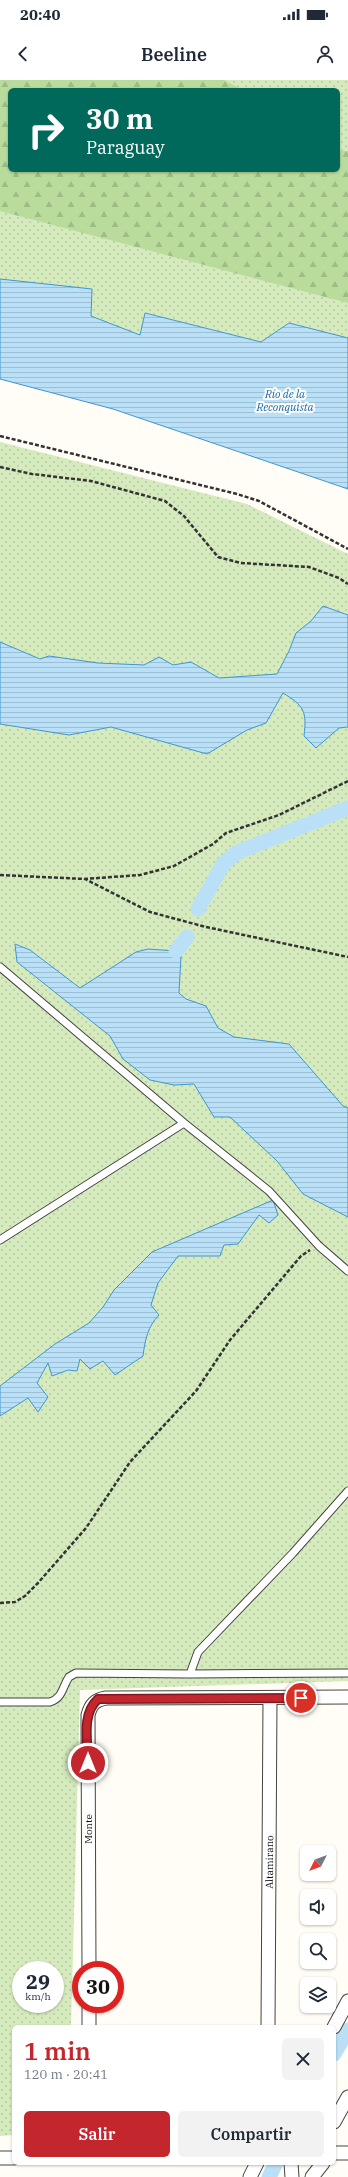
<!DOCTYPE html>
<html lang="es">
<head>
<meta charset="utf-8">
<style>
  :root { --surface:#fff; --page:#f2f2f3; --text:#1f2937; --muted:#747a83; --accent:#c4262e }
  body { margin:0; font-family:"IBM Plex Serif",serif; background:var(--page); color:var(--text); height:100vh; display:flex; flex-direction:column; font-size:15px; white-space:nowrap }
  * { box-sizing:border-box; margin:0 }
  p { font-size:13px; color:var(--muted) }
  .icon { flex:none; width:22px; height:22px; fill:none; stroke:currentColor; stroke-width:2; stroke-linecap:round; stroke-linejoin:round }
  .map { position:relative; flex:1; overflow:hidden }
  .side { position:absolute; left:12px; top:1945px; width:324px; height:140px; display:flex; flex-direction:column; background:var(--surface); border-radius:6px; box-shadow:0 1px 3px #0004 }
  .side>* { flex:none }
  .banner { position:absolute; left:8px; top:8px; width:332px; height:84px; border-radius:6px; box-shadow:0 1px 3px #0004; background:#00695c; color:#fff; overflow:hidden }
  .needle { width:26px; rotate:228deg }
  .fabs { position:absolute; left:300px; top:1765px; display:grid; gap:8px }
  .fabs a { display:grid; place-items:center; width:36px; height:36px; border-radius:6px; background:var(--surface); box-shadow:0 1px 3px #0004; font-size:20px }
  .speed { position:absolute; left:12px; top:1881px; display:flex; gap:8px; font-size:20px; font-weight:700; text-align:center }
  .speed>* { display:grid; place-content:center; width:52px; height:52px; border-radius:50%; background:var(--surface); box-shadow:0 1px 3px #0004; line-height:1 }
  .speed small { font-size:10px; font-weight:400 }
  .speed .limit { border:6px solid #d22; background:#fff; color:#111 }
  .pin { position:absolute; display:grid; place-items:center; width:34px; height:34px; color:#fff; margin:-17px; border:2px solid #fff; border-radius:50%; box-shadow:0 1px 4px #0007 }
  .me { position:absolute; width:44px; margin:-22px; rotate:0deg; stroke-linejoin:round; filter:drop-shadow(0 0 3px #0008) }
  .turn { display:flex; align-items:center; gap:14px; height:84px; padding:0 12px; font-size:18px }
  .turn .icon { width:52px; height:52px; stroke-width:2.5 }
  .turn b { display:block; font-size:28px; line-height:34px }
  .round { display:grid; place-items:center; flex:none; width:42px; height:42px; border-radius:6px; background:var(--page) }
  .headline { display:flex; align-items:center; justify-content:space-between; height:68px; padding:0 12px }
  h1 { font-size:24px; font-weight:600; line-height:30px; color:var(--accent) }
  .action { display:flex; gap:8px; margin-top:auto; padding:8px 12px }
  .action a { flex:1; height:46px; border-radius:6px; background:var(--accent); color:#fff; font-size:16px; font-weight:600; line-height:46px; text-align:center }
  .action a+a { background:var(--page); color:var(--text) }
  .status { display:flex; justify-content:space-between; align-items:center; height:28px; padding:0 20px; background:var(--surface); direction:ltr }
  .status svg { height:11px; fill:currentColor }
  header { display:flex; justify-content:space-between; align-items:center; height:52px; padding:0 12px; background:var(--surface); font-size:18px; font-weight:600 }
  .map>svg:first-child { display:block }
  .grass { fill:url(#grass-dots); fill-rule:evenodd }
  .forest { fill:url(#forest-firs) }
  .water { fill:url(#water-rules); stroke:#3f96cf }
  .lines { fill:none; stroke-linecap:round; stroke-linejoin:round }
  .canal { stroke:#b9e0f7; stroke-width:15 }
  .lane-casing { stroke:#444; stroke-width:9 }
  .street-casing { stroke:#444; stroke-width:15 }
  .path { stroke:#333; stroke-width:2.5; stroke-dasharray:4 2; stroke-linecap:butt }
  .lane { stroke:#fff; stroke-width:7 }
  .street { stroke:#fff; stroke-width:13 }
  .route-casing { stroke:#7f191e; stroke-width:10 }
  .route { stroke:#c4262e; stroke-width:7 }
  .labels { text-anchor:middle; stroke-width:4; stroke-linejoin:round; paint-order:stroke }
  .street-label { font-size:10px; fill:#111; stroke:#fff }
  .water-label { font-size:11px; font-style:italic; fill:#1768a6; stroke:#fff }
</style>
</head>
<body>
<div class="status"><b>20:40</b><svg viewBox="0 0 49 12"><path d="M0 12V9h3v3zM5 12V6h3v6zM10 12V3h3v9zM15 12V0h3v12zM26 1h20v11H26zM47 4h2v5h-2z"/></svg></div>
<header><svg class="icon" aria-label="back" viewBox="0 0 24 24"><path d="M15 5l-7 7 7 7"/></svg>Beeline<svg class="icon" aria-label="person" viewBox="0 0 24 24"><circle cx="12" cy="8" r="4"/><path d="M4 21q1-7 8-7t8 7"/></svg></header>
<div class="map">
<svg width="348" height="2097" viewBox="0 0 348 2097">
  <defs>
    <pattern id="grass-dots" width="8" height="8" patternUnits="userSpaceOnUse"><rect width="8" height="8" fill="#d5ebbd"/><path d="M2 2h.1M6 6h.1" fill="none" stroke="#b6c8a1" stroke-width="1.8" stroke-linecap="round"/></pattern>
    <pattern id="forest-firs" width="22" height="20" patternUnits="userSpaceOnUse"><rect width="22" height="20" fill="#b9dc9c"/><path d="M5 1l3.5 6h-7zM16 11l3.5 6h-7z" fill="#9ebc85"/></pattern>
    <pattern id="water-rules" width="6" height="5" patternUnits="userSpaceOnUse"><rect width="6" height="5" fill="#b9e0f7"/><path d="M0 2.5h6" fill="none" stroke="#9ebfd3"/></pattern>
  </defs>
  <rect width="100%" height="100%" fill="#fffdf5"/>
  <path class="grass" d="M0 0H348V258L289 243 261 262 145 233 140 255 91 236 92 209 0 199ZM10 10H338V90H10Z
    M0 362 247 424 348 474V1601L80 1610 71 1947H14V2055L0 2056ZM21 1890H55V1924H21Z"/>
  <path class="forest" d="M0 0H224L243 10H10V90H338V71H348V223L0 131Z"/>
  <path class="water" d="M0 199 92 209 91 236 140 255 145 233 261 262 289 243 348 258V409L113 329 0 299Z
    M323 526 348 535V647L339 648 316 668 304 656C307 631 304 626 283 613L266 643 247 650 207 674 111 647 69 655 0 644V562L40 579 49 576 98 583 144 585 159 577 173 585 191 582 219 598 277 594 289 571 296 553 311 541Z
    M15 864 30 870 80 908 136 872 148 869 176 871 181 876 179 913 186 919 206 926 218 948 234 957 289 964 343 1026 348 1028V1137L303 1114 277 1081 230 1037H214L194 1004 174 1005 150 1000 123 979 110 956 17 882Z
    M273 1120 278 1135 269 1143 259 1135 238 1164 224 1165 220 1176H178L158 1203 151 1225 159 1235C148 1246 145 1260 143 1276L115 1295 103 1281 90 1289 80 1279 77 1291 68 1290 52 1296 48 1283 37 1303 48 1317 38 1332 28 1318 0 1336V1306L55 1264 89 1243 103 1227 114 1210 152 1172Z"/>
  <g class="lines">
    <path class="canal" d="M198 829 223 784 236 773 348 728
      M176 871 187 857
      M334 1974 348 1950
      M269 2097 276 2083"/>
    <defs>
      <path id="lane" d="M0 887 184 1043 269 1111 319 1166 348 1191
        M0 1160 184 1043
        M190 1594 348 1593
        M0 1622H50C63 1618 62 1607 69 1597L76 1593 190 1594 198 1572 293 1473 348 1411"/>
      <g id="street">
        <path d="M89 1890 88 1635C91 1624 95 1620 106 1618L348 1617"/>
        <path d="M89 1924V1947"/>
        <path id="s1" d="M268 1947 270 1618"/>
        <path d="M334 1947 348 1921"/>
        <path d="M334 2042 348 2017"/>
        <path d="M334 2073H348"/>
        <path d="M0 2078H14"/>
        <path d="M291 2083 292 2097"/>
        <path d="M250 2097 257 2083"/>
        <path d="M312 2097 323 2083"/>
      </g>
    </defs>
    <use href="#lane" class="lane-casing"/>
    <use href="#street" class="street-casing"/>
    <path class="path" d="M0 356 237 414 259 421 348 469
      M0 387 32 394 91 401 165 421 184 436 218 477 241 483 309 487 339 498 348 504
      M0 795 85 799 150 832 206 847 348 877
      M84 799 140 795 174 786 213 764 226 753 279 735 348 701
      M0 1523 15 1522 25 1516 38 1503 86 1448 130 1382 196 1311 230 1260 301 1176 310 1170"/>
    <use href="#lane" class="lane"/>
    <use href="#street" class="street"/>
  </g>
  <g class="lines">
    <defs>
      <path id="route" d="M88 1683C88 1662 81 1634 98 1619L301 1618"/>
    </defs>
    <use href="#route" class="route-casing"/>
    <use href="#route" class="route"/>
  </g>
  <g class="labels">
    <g class="street-label">
      <text transform="translate(88 1749) rotate(-90)" y="4">Monte</text>
      <text dy="4" stroke="none"><textPath href="#s1" startOffset="165">Altamirano</textPath></text>
    </g>
    <g class="water-label">
      <text x="285" y="318">Río de la<tspan x="285" dy="13">Reconquista</tspan></text>
    </g>
  </g>
</svg>
<div class="fabs">
<a><svg class="needle" viewBox="-14 -14 28 28"><path d="M0-13l5 13h-10z" fill="#e53935"/><path d="M0 13l5-13h-10z" fill="#747a83"/></svg></a>
<a><svg class="icon" aria-label="sound" viewBox="0 0 24 24"><path d="M4 9h4l5-4v14l-5-4H4zM17 9q2 3 0 6"/></svg></a>
<a><svg class="icon" aria-label="search" viewBox="0 0 24 24"><circle cx="10" cy="10" r="6"/><path d="M15 15l6 6"/></svg></a>
<a><svg class="icon" aria-label="layers" viewBox="0 0 24 24"><path d="M12 4l9 5-9 5-9-5zM3 14l9 5 9-5"/></svg></a>
</div>
<div class="speed"><div>29<small>km/h</small></div><div class="limit">30</div></div>
<div class="pin" style="left:301px;top:1618px;background:#d93025"><svg class="icon" aria-label="arrive" viewBox="0 0 24 24"><path d="M6 21V4h12l-3 4 3 4H6"/></svg></div>
<svg class="me" style="left:88px;top:1683px" viewBox="-20 -20 40 40"><circle r="17" fill="#c4262e" stroke="#fff" stroke-width="3"/><path d="M0-11L8 9 0 5-8 9z" fill="#fff"/></svg>
<div class="banner">
<div class="turn"><svg class="icon" aria-label="right" viewBox="0 0 24 24"><path d="M7 20v-9h11M14 6l5 5-5 5"/></svg><div><b>30 m</b>Paraguay</div></div>
</div>
<section class="side">
<div class="headline"><div><h1>1 min</h1><p>120 m · 20:41</p></div><a class="round"><svg class="icon" aria-label="close" viewBox="0 0 24 24"><path d="M6 6l12 12M18 6L6 18"/></svg></a></div>
<div class="action"><a>Salir</a><a>Compartir</a></div>
</section>
</div>
</body>
</html>
